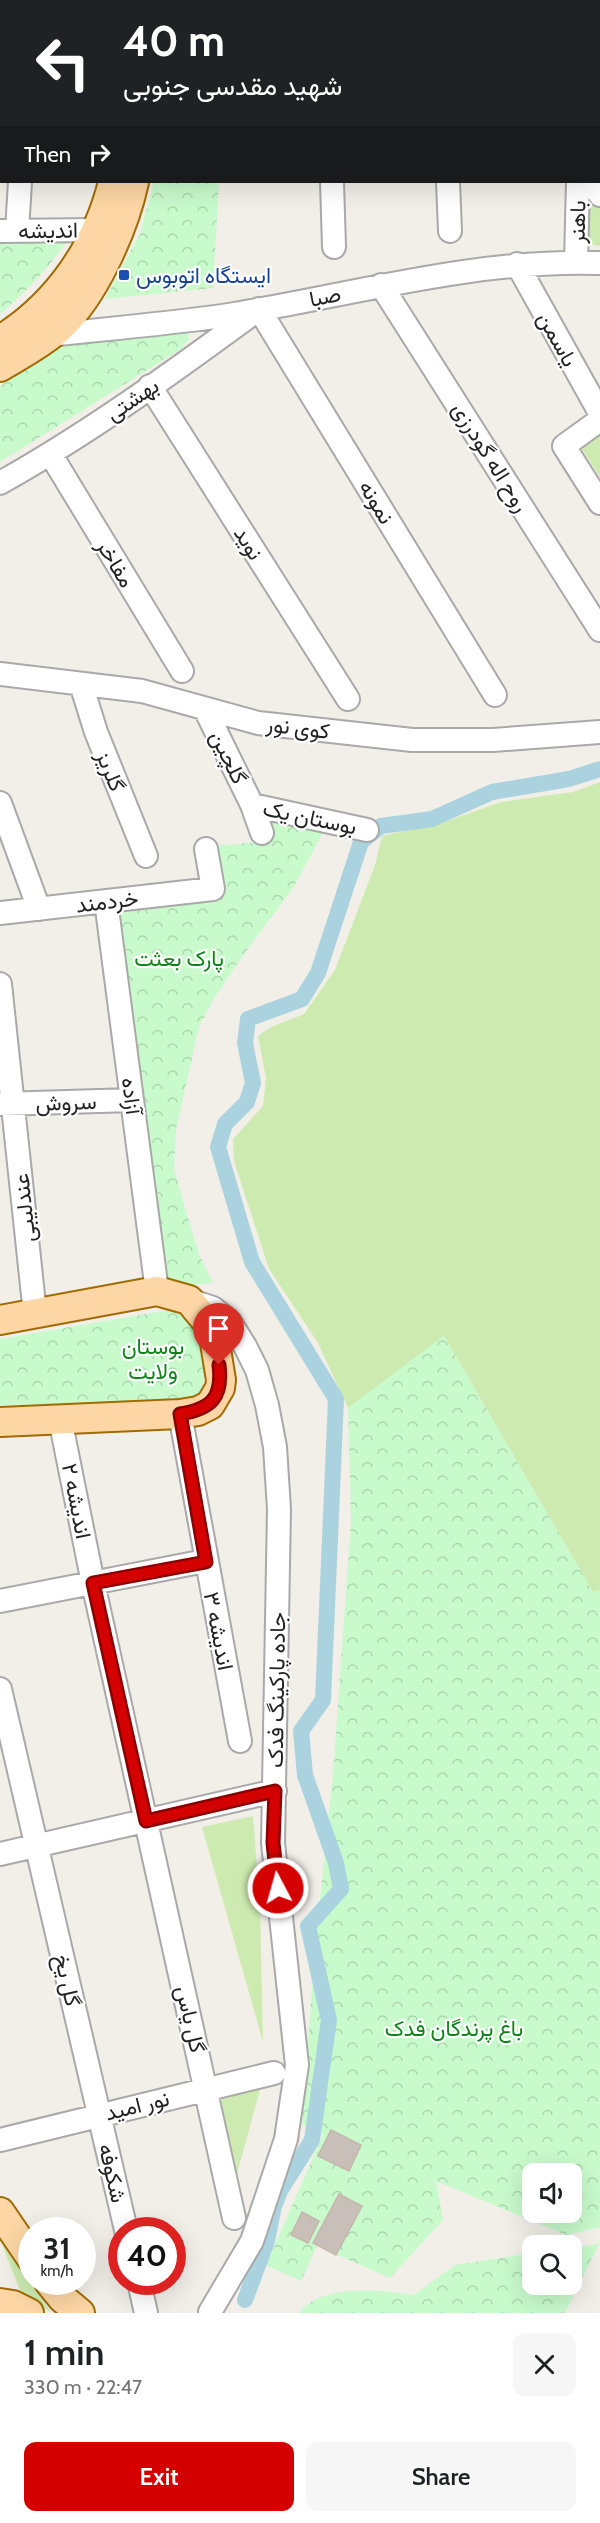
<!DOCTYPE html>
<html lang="en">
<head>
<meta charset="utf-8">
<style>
  :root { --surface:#fff; --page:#f6f6f6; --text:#202124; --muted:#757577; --accent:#d40000 }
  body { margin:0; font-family:Cabin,Vazirmatn,sans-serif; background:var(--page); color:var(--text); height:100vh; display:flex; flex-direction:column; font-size:22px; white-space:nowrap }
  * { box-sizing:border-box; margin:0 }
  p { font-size:20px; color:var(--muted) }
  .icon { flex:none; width:33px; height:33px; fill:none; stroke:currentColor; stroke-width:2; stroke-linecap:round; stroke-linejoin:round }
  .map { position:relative; height:2313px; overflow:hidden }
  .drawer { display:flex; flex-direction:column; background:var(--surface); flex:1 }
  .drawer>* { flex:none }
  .top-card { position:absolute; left:0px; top:0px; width:600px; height:183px; box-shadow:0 6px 24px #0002; background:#202124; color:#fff; overflow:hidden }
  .fabs { position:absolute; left:522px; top:2163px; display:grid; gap:12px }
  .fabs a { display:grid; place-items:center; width:60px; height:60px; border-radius:12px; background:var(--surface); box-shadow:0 6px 24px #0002; font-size:30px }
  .speed { position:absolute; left:18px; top:2217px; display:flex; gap:12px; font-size:30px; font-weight:700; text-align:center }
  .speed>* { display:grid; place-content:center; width:78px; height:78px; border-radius:50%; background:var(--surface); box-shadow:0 6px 24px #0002; line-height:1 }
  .speed small { font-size:15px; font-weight:400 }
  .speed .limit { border:9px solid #d22; background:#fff; color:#111 }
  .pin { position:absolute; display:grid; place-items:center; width:51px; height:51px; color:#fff; margin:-62px -26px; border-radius:50% 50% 50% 0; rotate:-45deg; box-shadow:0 0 6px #0007 }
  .pin .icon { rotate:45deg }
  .me { position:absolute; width:66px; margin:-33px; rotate:354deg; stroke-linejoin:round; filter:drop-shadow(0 0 4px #0008) }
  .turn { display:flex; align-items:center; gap:21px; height:126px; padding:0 24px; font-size:27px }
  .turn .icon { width:78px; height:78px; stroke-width:2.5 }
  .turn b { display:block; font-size:42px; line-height:51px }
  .then { display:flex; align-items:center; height:57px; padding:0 24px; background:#0003; gap:12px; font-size:22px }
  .round { display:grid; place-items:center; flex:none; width:63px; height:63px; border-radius:12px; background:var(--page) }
  .overview { display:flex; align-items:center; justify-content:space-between; height:102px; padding:0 24px }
  h1 { font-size:36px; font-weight:600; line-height:45px }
  .action { display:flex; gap:12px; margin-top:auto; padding:12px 24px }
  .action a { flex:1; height:69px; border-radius:12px; background:var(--accent); color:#fff; font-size:24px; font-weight:600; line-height:69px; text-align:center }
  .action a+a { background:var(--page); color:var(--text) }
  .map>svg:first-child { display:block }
  .grass { fill:#cdebb0 }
  .park { fill:url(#park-crowns); fill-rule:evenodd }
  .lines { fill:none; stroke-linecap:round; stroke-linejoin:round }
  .canal { stroke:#aad3df; stroke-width:16 }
  .building { fill:#c7bfb8; stroke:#c4b6ab; stroke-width:1.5 }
  .minor-casing { stroke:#a9a9a9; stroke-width:26 }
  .major-casing { stroke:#a06b00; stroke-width:32 }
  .minor { stroke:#fff; stroke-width:22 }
  .major { stroke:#fcd6a4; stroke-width:28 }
  .route-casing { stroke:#8a0000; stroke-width:15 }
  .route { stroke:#d40000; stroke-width:10 }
  .transit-dot { fill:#1a4fb4; stroke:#fff; stroke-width:2 }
  .labels { text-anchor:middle; stroke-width:4.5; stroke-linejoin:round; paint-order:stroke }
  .street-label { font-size:22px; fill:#222; stroke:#fff }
  .transit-label { font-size:22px; fill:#164399; stroke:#fff; text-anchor:start }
  .park-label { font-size:22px; fill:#0c8416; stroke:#fff }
</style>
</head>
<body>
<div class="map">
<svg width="600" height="2313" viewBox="0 0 600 2313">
  <defs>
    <pattern id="park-crowns" width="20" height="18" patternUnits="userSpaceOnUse" patternTransform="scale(1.5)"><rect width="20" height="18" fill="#c8facc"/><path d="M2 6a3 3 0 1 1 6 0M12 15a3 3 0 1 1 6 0" fill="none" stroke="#acd6af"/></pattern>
  </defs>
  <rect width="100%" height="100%" fill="#f2efe9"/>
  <path class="grass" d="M585 187 600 209V246L583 243Z
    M600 435V477L581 447Z
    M600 782V1590L593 1592 444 1336 348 1408 318 1343 269 1269 234 1161 233 1139 263 1106 266 1078 258 1036 271 1027 304 1014 335 970 375 865 382 836 441 823 501 802 573 792Z
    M253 1816 260 1907 263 2042 202 1827Z
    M261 2086 237 2174 220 2094Z
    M0 2239 51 2312 23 2298Z"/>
  <path class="park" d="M154 182H219L213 288 105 299 140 234Z
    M68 239C49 268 27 291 0 314V242Z
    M187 326 189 339 181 349 0 462V386L69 342Z
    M261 813 325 829 293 888 244 954 213 1000 199 1027 176 1130 174 1169 198 1252 213 1283 169 1286 139 1094 120 913 223 898 217 846 270 841Z
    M181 1308 194 1321 199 1337 205 1373 200 1394 191 1404 0 1405V1339Z
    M444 1336 593 1592 600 1590V2227L566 2235 436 2181 443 2220 390 2278 317 2246 301 2281 266 2265 323 2135 302 2125 315 1948 333 1774 351 1522 348 1408ZM532 2174H572V2212H532Z
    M599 2244 565 2313H299C322 2283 381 2290 414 2295L455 2265 532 2253V2284H572V2248Z"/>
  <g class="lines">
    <path class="canal" d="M245 2300 267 2241 274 2206 280 2191 312 2140 329 2020 308 1926 341 1889 336 1863 305 1775 301 1731 323 1700 336 1399 252 1262 218 1147 225 1124 247 1102 253 1083 245 1043 248 1019 302 999 318 973 361 842 381 826 432 819 492 792 569 779 600 769"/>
  </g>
  <path class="building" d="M331 2130 361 2145 349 2171 318 2156Z
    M339 2194 362 2206 336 2255 313 2243Z
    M302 2212 319 2221 308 2243 291 2235Z"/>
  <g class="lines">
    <defs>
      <path id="minor" d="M344 0V2
        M29 2V0
        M227 2V0
        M458 2V0
        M578 2V0
        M332 182 334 247
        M448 182 450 231
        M591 182 600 195
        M0 231 96 230
        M17 231 20 182
        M576 262 578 182
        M517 264 600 413
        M381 285 600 630
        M50 335C107 329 165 324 222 316 348 296 472 259 600 263
        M150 386 348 699
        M600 420 564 446 600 503
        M51 455 182 671
        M0 483C91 432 176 370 259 309L495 695
        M0 674 142 691 258 723 412 740H493L600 732
        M81 684 96 732 146 856
        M205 709 252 805 262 833
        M0 803 39 909
        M252 805 367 830
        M106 901 157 1291
        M0 913 213 889 206 849
        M0 984 35 1314
        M0 1104 132 1100
        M189 1300 213 1308 230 1322 245 1346 257 1370 267 1405 275 1447 279 1509 273 1843 297 2065 286 2139 252 2241 210 2312
        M180 1414 240 1741
        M60 1419 93 1583 234 2218
        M0 1601 205 1561
        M0 1689 126 2230
        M0 1854 275 1791
        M0 2140 274 2073
        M139 2282 146 2313"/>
      <path id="major" d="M142 2 143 0
        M166 2V0
        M0 340C57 305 97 247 113 182
        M0 367C20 355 41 344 58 329 94 297 124 228 134 182
        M0 1320 157 1291 189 1300 208 1323 214 1337 221 1380 220 1388 210 1405 198 1411 180 1414 0 1422
        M0 2212 32 2259
        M49 2282 62 2298 80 2313
        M0 2303 13 2305 29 2313"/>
    </defs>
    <use href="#minor" class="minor-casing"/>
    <use href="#major" class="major-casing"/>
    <use href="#minor" class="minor"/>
    <use href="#major" class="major"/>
  </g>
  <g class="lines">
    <defs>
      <path id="route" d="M219 1365C223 1398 211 1409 180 1414L206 1562 93 1583 146 1821 275 1791 273 1843 278 1888"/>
    </defs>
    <use href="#route" class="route-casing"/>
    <use href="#route" class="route"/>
  </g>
  <rect class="transit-dot" x="118" y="269" width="12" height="12" rx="3"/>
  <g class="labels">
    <g class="street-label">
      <text transform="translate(577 222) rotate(-89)" y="8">باهنر</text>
      <text transform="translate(48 230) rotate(-1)" y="8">اندیشه</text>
      <text transform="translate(325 296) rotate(-11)" y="8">صبا</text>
      <text transform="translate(558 339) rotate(61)" y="8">یاسمن</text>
      <text transform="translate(132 399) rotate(-34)" y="8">بهشتی</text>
      <text transform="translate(491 457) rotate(58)" y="8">روح اله گودرزی</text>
      <text transform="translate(377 502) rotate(59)" y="8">نمونه</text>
      <text transform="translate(249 543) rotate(58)" y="8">نوید</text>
      <text transform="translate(116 563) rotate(59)" y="8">مفاخر</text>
      <text transform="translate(298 727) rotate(7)" y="8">کوی نور</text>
      <text transform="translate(229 757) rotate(64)" y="8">گلچین</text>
      <text transform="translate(111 771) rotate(68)" y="8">گلریز</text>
      <text transform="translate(310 817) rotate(12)" y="8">بوستان یک</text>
      <text transform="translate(107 901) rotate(-7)" y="8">خردمند</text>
      <text transform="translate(132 1096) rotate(83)" y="8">آزاده</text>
      <text transform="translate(66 1102) rotate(-2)" y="8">سروش</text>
      <text transform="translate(24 1208) rotate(-96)" y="8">عندلیبی</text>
      <text transform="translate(77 1501) rotate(79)" y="8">اندیشه ۲</text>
      <text transform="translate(219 1631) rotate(79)" y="8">اندیشه ۳</text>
      <text transform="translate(276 1690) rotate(-89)" y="8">جاده پارکینگ فدک</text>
      <text transform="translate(68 1980) rotate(77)" y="8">گل یخ</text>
      <text transform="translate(191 2019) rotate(77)" y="8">گل یاس</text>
      <text transform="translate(137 2105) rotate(-14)" y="8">نور امید</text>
      <text transform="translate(113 2173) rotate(77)" y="8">شکوفه</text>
    </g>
    <g class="transit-label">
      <text x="136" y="283">ایستگاه اتوبوس</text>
    </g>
    <g class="park-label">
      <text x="179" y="966">پارک بعثت</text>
      <text x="153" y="1354">بوستان<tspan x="153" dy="25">ولایت</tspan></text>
      <text x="454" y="2036">باغ پرندگان فدک</text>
    </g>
  </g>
</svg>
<div class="fabs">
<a><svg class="icon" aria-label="sound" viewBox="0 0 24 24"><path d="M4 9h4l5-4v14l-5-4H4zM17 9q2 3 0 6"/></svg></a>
<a><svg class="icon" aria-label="search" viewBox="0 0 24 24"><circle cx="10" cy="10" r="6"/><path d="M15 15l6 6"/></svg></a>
</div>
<div class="speed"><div>31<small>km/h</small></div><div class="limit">40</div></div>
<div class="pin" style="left:219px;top:1365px;background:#d93025"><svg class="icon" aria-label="arrive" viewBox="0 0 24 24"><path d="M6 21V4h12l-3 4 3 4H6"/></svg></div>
<svg class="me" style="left:278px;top:1888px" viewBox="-20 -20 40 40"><circle r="17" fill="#d40000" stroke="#fff" stroke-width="3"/><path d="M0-11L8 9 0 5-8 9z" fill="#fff"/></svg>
<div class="top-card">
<div class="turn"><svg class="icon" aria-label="left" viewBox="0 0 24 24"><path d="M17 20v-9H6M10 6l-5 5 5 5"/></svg><div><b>40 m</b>شهید مقدسی جنوبی</div></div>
<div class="then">Then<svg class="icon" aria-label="right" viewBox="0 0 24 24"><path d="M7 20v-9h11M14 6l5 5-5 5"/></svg></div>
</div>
</div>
<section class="drawer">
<div class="overview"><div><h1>1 min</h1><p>330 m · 22:47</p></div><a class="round"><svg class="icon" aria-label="close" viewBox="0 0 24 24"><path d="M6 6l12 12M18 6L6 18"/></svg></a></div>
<div class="action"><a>Exit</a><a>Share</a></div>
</section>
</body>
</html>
